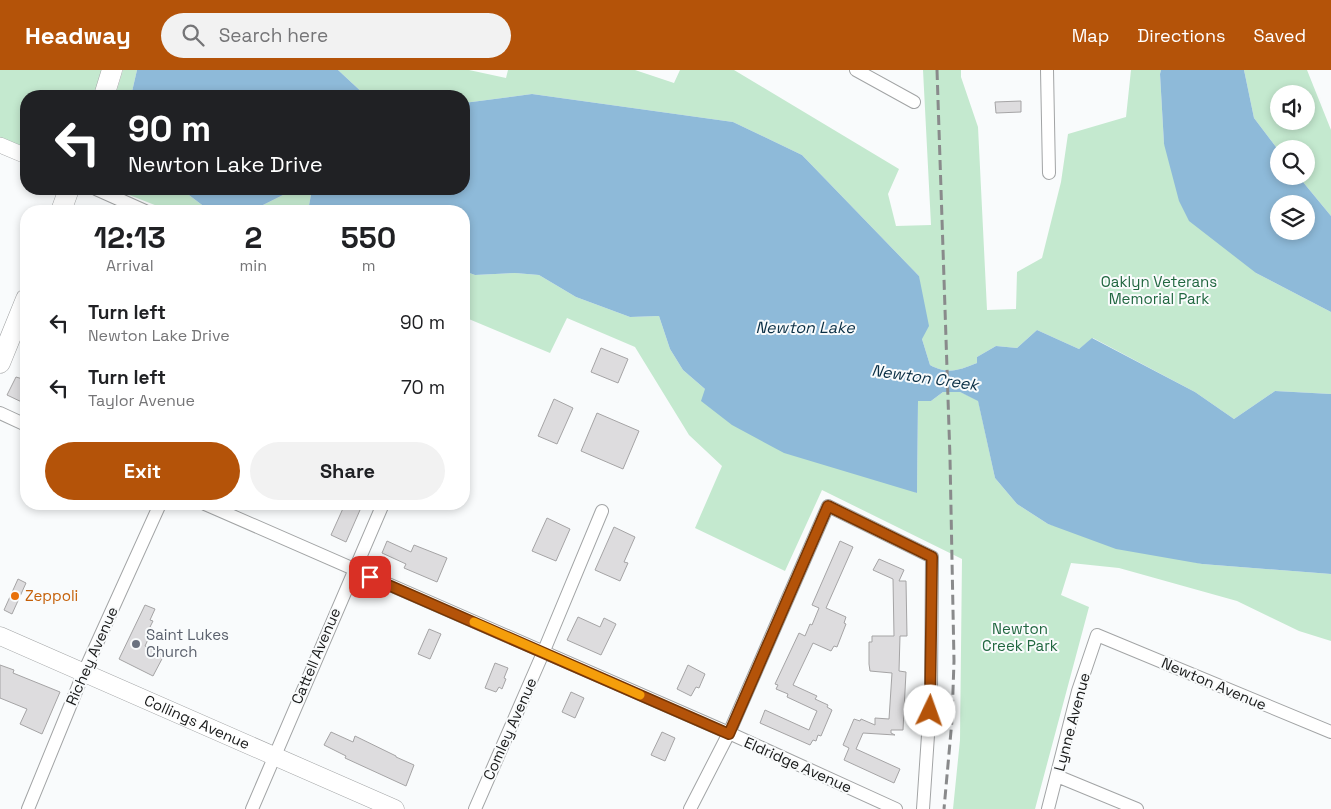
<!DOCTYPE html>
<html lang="en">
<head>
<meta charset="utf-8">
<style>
  :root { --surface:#fff; --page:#f2f2f2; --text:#202124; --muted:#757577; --accent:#b45309 }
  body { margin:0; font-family:"Space Grotesk",sans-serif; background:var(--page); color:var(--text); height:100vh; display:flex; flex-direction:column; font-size:19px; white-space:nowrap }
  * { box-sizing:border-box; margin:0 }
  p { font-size:16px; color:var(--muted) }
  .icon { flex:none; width:28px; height:28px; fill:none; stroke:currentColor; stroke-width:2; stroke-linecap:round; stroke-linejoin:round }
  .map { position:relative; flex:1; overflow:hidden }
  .sheet { position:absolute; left:20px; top:135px; width:450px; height:305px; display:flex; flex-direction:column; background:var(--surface); border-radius:20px; box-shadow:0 2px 8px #0003 }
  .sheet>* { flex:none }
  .hud { position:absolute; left:20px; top:20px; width:450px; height:105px; border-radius:20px; box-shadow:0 2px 8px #0003; background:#202124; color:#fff; overflow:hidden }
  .tools { position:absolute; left:1270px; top:15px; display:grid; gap:10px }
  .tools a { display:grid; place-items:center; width:45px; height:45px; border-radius:50%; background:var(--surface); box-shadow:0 2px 8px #0003; font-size:25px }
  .pin { position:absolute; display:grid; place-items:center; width:42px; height:42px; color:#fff; margin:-21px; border-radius:10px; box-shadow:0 2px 8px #0006 }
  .me { position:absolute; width:55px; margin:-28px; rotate:3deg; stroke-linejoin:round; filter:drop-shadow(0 0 4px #0008) }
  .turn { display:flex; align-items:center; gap:18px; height:105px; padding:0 25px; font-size:22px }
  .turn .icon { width:65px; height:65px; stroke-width:2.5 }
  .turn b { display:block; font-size:35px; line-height:42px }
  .eta { display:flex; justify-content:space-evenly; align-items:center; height:85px; text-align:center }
  .eta b { font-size:30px; font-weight:600; line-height:35px }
  .action { display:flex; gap:10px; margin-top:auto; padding:10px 25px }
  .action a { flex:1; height:58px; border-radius:30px; background:var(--accent); color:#fff; font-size:20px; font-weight:600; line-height:58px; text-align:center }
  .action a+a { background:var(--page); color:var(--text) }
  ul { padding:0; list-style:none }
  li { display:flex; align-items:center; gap:15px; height:65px; padding:0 25px }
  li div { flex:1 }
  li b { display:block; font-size:19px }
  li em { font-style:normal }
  header { display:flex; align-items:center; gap:30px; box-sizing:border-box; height:70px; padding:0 25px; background:var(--accent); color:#fff }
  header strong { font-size:24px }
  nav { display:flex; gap:28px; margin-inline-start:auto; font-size:18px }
  .search { width:350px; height:45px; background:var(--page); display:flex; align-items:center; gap:12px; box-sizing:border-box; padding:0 18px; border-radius:28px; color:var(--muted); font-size:19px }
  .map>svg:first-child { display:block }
  .green { fill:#c4e9cf; fill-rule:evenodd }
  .water { fill:#8ebad9; fill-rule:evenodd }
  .building { fill:#dddcde; stroke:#a5a4a5 }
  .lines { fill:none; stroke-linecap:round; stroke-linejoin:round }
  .minor-casing { stroke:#a2a4a5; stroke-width:14 }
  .tertiary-casing { stroke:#a2a4a5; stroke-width:16 }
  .secondary-casing { stroke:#a2a4a5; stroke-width:19 }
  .trunk-casing { stroke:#a2a4a5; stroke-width:21 }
  .minor { stroke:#fff; stroke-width:12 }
  .tertiary { stroke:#fff; stroke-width:15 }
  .secondary { stroke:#fff; stroke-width:18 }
  .trunk { stroke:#fff; stroke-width:20 }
  .rail { stroke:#898a8b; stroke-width:3; stroke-dasharray:10 5; stroke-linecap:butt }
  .route-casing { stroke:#753606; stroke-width:12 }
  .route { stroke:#b45309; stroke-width:9 }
  .slow { stroke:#f59e0b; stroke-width:9 }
  .food-dot { fill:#e8710a; stroke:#f9fbfc; stroke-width:2 }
  .worship-dot { fill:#6b7280; stroke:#f9fbfc; stroke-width:2 }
  .labels { text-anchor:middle; stroke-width:4; stroke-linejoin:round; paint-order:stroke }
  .park-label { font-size:15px; fill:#216740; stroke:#f9fbfc }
  .food-label { font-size:15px; fill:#c56008; stroke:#f9fbfc; text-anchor:start }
  .worship-label { font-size:15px; fill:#5b616d; stroke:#f9fbfc; text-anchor:start }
  .street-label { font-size:15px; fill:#181919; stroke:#f9fbfc }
  .water-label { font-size:16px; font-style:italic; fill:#0a2f45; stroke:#f9fbfc }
</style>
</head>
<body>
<header>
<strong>Headway</strong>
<div class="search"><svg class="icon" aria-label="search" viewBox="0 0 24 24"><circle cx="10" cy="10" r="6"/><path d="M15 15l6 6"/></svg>Search here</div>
<nav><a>Map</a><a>Directions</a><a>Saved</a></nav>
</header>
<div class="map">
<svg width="1331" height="739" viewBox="0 0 1331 739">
  <rect width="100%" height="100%" fill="#f9fbfc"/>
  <path class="green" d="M0 0H112L104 26H26V87L0 76Z
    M123 0H137L131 26H115Z
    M338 0H469L506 8 508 0H635L674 13 680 0H734L899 99 888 124 896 156 931 155 923 0H961V7L978 57 987 240 1016 239 1017 202 1042 188 1061 112 1068 64 1126 47 1131 0H1161L1160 4 1164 74 1256 203 1331 242V324L1275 321 1234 349 1195 322 1093 268 1079 279 1037 260 1017 278 996 276 977 287V293C959 300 948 305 930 295L922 269 919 206 802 85 733 52 532 24 464 33V26H366Z
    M1244 0H1307L1331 60V146L1298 106H1306V79H1279V81L1254 48ZM1279 24H1306V51H1279Z
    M114 119H181L210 141H170Z
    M295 119H312L308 141H251Z
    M464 201 475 205 515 203 539 205 576 227 630 247 659 246 670 279 683 300 705 319 917 423 918 331H931L943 322H960L978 330 995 408 1017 434 1048 454 1202 494 1331 504V571L1299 561 1237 531 1119 498 1071 493 1061 525 1089 537 1035 739H953L960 670 962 489 822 420 785 501 695 458 722 396 689 365 635 277 567 248 550 283 464 247Z"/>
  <path class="water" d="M137 0H338L366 26H131Z
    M1161 0H1244L1254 48 1279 81V106H1298L1331 146V242L1256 203 1189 151 1179 131 1164 74 1160 4ZM1279 134H1306V161H1279Z
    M532 24 733 52 802 85 919 206 929 256 922 269 930 295C948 305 959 300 977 293V287L996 276 1017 278 1037 260 1079 279 1092 268 1195 322 1234 349 1275 321 1331 324V504L1202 494 1116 479 1048 454 1017 434 995 408 978 331 960 322H943L931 331H918L917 423 784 383 732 355 701 331 705 319 683 300 670 279 659 246 630 247 576 227 539 205 515 203 475 205 464 201V141H308L312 119H464V33Z
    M181 119H295L251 141H210Z"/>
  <path class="building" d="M1021 31V42L996 43 995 32Z
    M601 278 628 289 618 313 591 302Z
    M16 307 26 310V334L7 325Z
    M554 329 573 338 557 374 538 366Z
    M597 343 639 361 623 399 581 381Z
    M345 434 360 440 346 472 331 465Z
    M547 448 570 459 556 491 532 481Z
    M614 457 635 467 624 492 628 493 620 511 595 500Z
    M387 471 411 482 414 475 447 488 437 512 404 498 406 494 382 483Z
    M840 471 853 477 826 538 846 547 844 553 846 554 837 577 834 576 831 581 813 573 793 615 817 626 815 629 828 635 827 637 832 640 821 666 818 665 816 671 813 670 810 675 760 653 765 640 809 660 813 650 817 641 787 627 788 624 776 619 778 615 775 614 799 563 805 566 810 554 812 555 819 538 812 535Z
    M879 489 904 500 899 511H906L907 566H900L899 601 906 602 903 660H891V663L895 665 863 663 856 679 900 699 894 713 844 690 849 678 843 675 854 649 860 651 861 649 875 655V648L889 649 892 603 870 601 869 594V572H872V566H894L893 509 873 500Z
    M18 509 26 513 12 544 4 540Z
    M145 535 155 539 150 550 153 551 150 557 153 559 145 576 164 585 153 606 119 589Z
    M578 547 600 557 604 548 616 554 601 585 567 570Z
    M429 559 441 564 430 589 418 584Z
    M495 593 508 598 504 608 506 609 502 619 499 617 496 622 485 618Z
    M0 595 14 600 13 603 60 622 42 664 20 654 27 639 0 628Z
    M688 595 705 604 699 618 696 617 691 626 677 619Z
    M571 622 584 628 575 648 562 642Z
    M331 662 353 672 355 666 396 686V687L414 695 406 716 345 688 346 686 324 675Z
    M662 662 675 668 665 691 651 685Z"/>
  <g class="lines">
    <defs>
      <path id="minor" d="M856 0 914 32
        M1047 0 1049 103
        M96 119 145 141
        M0 343 26 355
        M205 434 729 663 896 739
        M1057 706 1137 739
        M28 739 84 602 160 434
        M252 739 383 434
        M475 739 543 583 602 441
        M690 739 729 663 828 436 932 487 931 621 923 739
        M1048 739 1078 621 1097 565 1331 662"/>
      <path id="tertiary" d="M0 75 26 86"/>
      <g id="secondary">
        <path id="s1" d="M0 566 395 739"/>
      </g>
      <path id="trunk" d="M104 26 112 0
        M61 141 69 119
        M0 293 26 229"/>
    </defs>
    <use href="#minor" class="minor-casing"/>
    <use href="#tertiary" class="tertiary-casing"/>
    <use href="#secondary" class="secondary-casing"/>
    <use href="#trunk" class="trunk-casing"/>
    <use href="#minor" class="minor"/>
    <use href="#tertiary" class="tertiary"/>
    <use href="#secondary" class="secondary"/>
    <use href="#trunk" class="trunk"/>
    <path class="rail" d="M937 0 950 388 954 591 952 650 944 739"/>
  </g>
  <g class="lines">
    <defs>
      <path id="route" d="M370 507 729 664 828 436 932 487 930 641"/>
    </defs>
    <use href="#route" class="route-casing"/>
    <use href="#route" class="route"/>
    <path class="slow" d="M474 552 640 625"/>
  </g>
  <circle class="food-dot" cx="15" cy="526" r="5"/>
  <circle class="worship-dot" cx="136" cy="574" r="5"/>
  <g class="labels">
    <g class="park-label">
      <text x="1159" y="217">Oaklyn Veterans<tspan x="1159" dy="17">Memorial Park</tspan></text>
      <text x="1020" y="564">Newton<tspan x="1020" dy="17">Creek Park</tspan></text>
    </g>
    <g class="food-label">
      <text x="25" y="531">Zeppoli</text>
    </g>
    <g class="worship-label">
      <text x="146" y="570">Saint Lukes<tspan x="146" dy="17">Church</tspan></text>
    </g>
    <g class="street-label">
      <text transform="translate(92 586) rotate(-66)" y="5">Richey Avenue</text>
      <text transform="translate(316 586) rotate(-67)" y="5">Cattell Avenue</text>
      <text transform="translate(1214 614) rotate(23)" y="5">Newton Avenue</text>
      <text dy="5" stroke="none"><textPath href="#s1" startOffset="215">Collings Avenue</textPath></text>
      <text transform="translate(1072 652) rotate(-75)" y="5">Lynne Avenue</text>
      <text transform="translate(510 659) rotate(-66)" y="5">Comley Avenue</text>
      <text transform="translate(798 695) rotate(24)" y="5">Eldridge Avenue</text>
    </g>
    <g class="water-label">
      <text x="805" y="263">Newton Lake</text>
      <text transform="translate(925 307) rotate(8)" y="6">Newton Creek</text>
    </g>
  </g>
</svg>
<div class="tools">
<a><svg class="icon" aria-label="sound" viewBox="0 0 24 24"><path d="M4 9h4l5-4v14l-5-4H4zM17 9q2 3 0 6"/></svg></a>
<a><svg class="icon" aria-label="search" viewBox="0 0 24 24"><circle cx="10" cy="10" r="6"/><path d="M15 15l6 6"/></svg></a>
<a><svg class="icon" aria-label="layers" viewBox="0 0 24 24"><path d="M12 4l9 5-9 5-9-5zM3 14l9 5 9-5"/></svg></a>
</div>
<div class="pin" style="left:370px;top:507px;background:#d93025"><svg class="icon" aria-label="arrive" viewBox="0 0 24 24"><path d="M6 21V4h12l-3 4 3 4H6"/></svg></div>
<svg class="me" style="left:930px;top:641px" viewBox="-20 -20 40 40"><circle r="19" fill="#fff"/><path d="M0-13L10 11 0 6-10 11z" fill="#b45309"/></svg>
<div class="hud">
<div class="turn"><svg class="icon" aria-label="left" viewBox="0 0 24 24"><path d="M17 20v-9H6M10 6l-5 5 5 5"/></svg><div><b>90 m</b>Newton Lake Drive</div></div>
</div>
<section class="sheet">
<div class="eta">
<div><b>12:13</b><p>Arrival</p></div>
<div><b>2</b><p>min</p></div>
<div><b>550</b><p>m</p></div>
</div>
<ul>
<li><svg class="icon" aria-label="left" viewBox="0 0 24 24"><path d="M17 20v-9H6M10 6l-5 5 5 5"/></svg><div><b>Turn left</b><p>Newton Lake Drive</p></div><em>90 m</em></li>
<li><svg class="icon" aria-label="left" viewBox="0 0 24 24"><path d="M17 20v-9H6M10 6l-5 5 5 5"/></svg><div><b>Turn left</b><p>Taylor Avenue</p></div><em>70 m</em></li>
</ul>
<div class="action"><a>Exit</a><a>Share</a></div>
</section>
</div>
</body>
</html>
